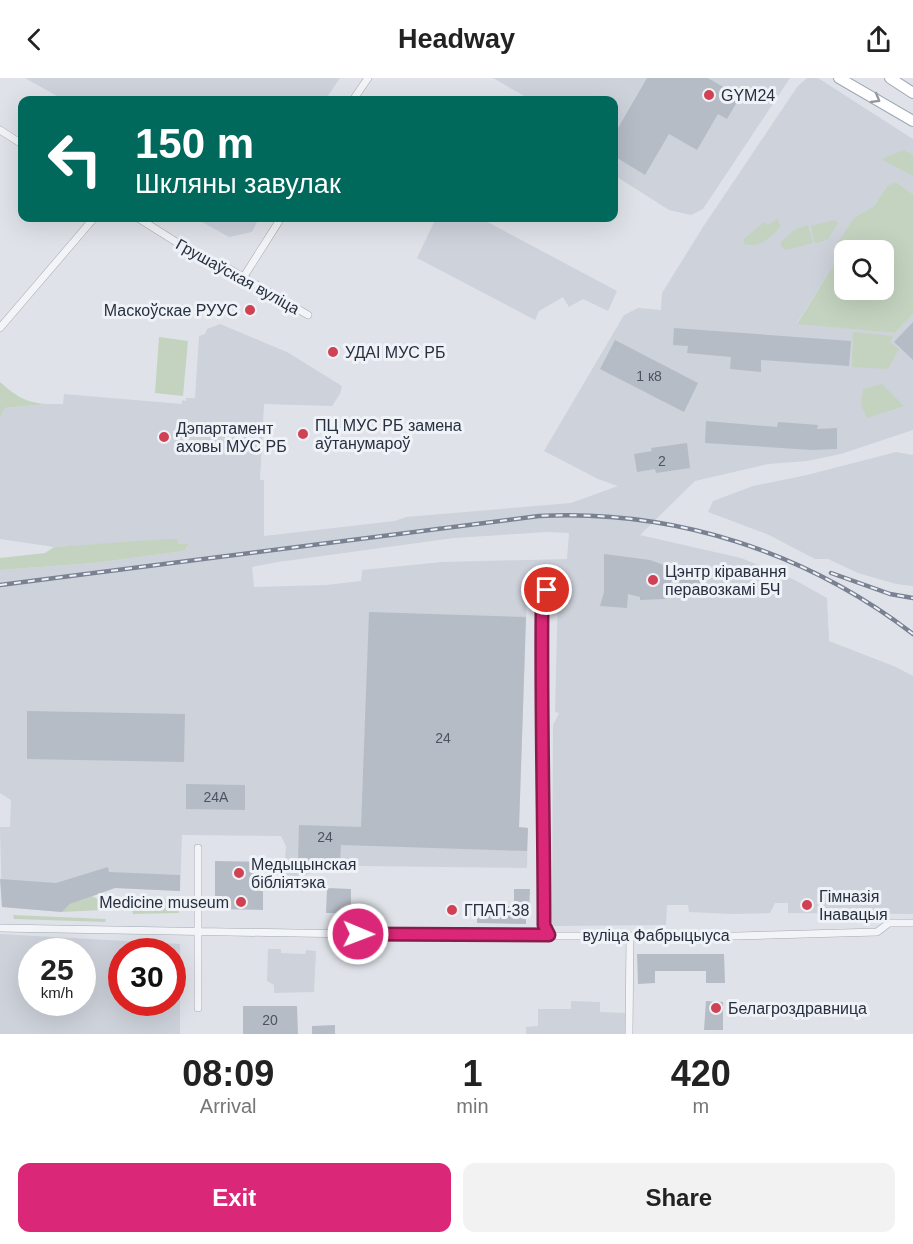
<!DOCTYPE html>
<html lang="en">
<head>
<meta charset="utf-8">
<style>
  :root { --surface:#fff; --page:#f2f2f2; --text:#222; --muted:#767676; --accent:#db2777 }
  body { margin:0; font-family:Arial,sans-serif; background:var(--page); color:var(--text); height:100vh; display:flex; flex-direction:column; font-size:22px; white-space:nowrap }
  * { box-sizing:border-box; margin:0 }
  p { font-size:20px; color:var(--muted) }
  .icon { flex:none; width:33px; height:33px; fill:none; stroke:currentColor; stroke-width:2; stroke-linecap:round; stroke-linejoin:round }
  .map { position:relative; height:956px; overflow:hidden }
  .side { display:flex; flex-direction:column; background:var(--surface); flex:1 }
  .side>* { flex:none }
  .guide { position:absolute; left:18px; top:18px; width:600px; height:126px; border-radius:12px; box-shadow:0 6px 24px #0002; background:#00695c; color:#fff; overflow:hidden }
  .tools { position:absolute; left:834px; top:162px; display:grid; gap:12px }
  .tools a { display:grid; place-items:center; width:60px; height:60px; border-radius:12px; background:var(--surface); box-shadow:0 6px 24px #0002; font-size:30px }
  .speed { position:absolute; left:18px; top:860px; display:flex; gap:12px; font-size:30px; font-weight:700; text-align:center }
  .speed>* { display:grid; place-content:center; width:78px; height:78px; border-radius:50%; background:var(--surface); box-shadow:0 6px 24px #0002; line-height:1 }
  .speed small { font-size:15px; font-weight:400 }
  .speed .limit { border:9px solid #d22; background:#fff; color:#111 }
  .pin { position:absolute; display:grid; place-items:center; width:51px; height:51px; color:#fff; margin:-26px; border:3px solid #fff; border-radius:50%; box-shadow:0 2px 6px #0007 }
  .me { position:absolute; width:66px; margin:-33px; rotate:91deg; stroke-linejoin:round; filter:drop-shadow(0 0 4px #0008) }
  .turn { display:flex; align-items:center; gap:21px; height:126px; padding:0 18px; font-size:27px }
  .turn .icon { width:78px; height:78px; stroke-width:2.5 }
  .turn b { display:block; font-size:42px; line-height:51px }
  .eta { display:flex; justify-content:space-evenly; align-items:center; height:102px; text-align:center }
  .eta b { font-size:36px; font-weight:700; line-height:42px }
  .button { display:flex; gap:12px; margin-top:auto; padding:12px 18px }
  .button a { flex:1; height:69px; border-radius:12px; background:var(--accent); color:#fff; font-size:24px; font-weight:700; line-height:69px; text-align:center }
  .button a+a { background:var(--page); color:var(--text) }
  header { display:flex; justify-content:space-between; align-items:center; height:78px; padding:0 18px; background:var(--surface); font-size:27px; font-weight:700 }
  .map>svg:first-child { display:block }
  .built { fill:#cdd2db; fill-rule:evenodd }
  .green { fill:#c4d3c0; fill-rule:evenodd }
  .building { fill:#b6bcc6 }
  .lines { fill:none; stroke-linecap:round; stroke-linejoin:round }
  .street-casing { stroke:#a4aab3; stroke-width:8 }
  .primary-casing { stroke:#9ea7b5; stroke-width:12 }
  .street { stroke:#f2f4f7; stroke-width:7 }
  .primary { stroke:#fff; stroke-width:10 }
  .rail-casing { stroke:#798192; stroke-width:4.5 }
  .rail { stroke:#eff2f6; stroke-width:2; stroke-dasharray:7; stroke-linecap:butt }
  .oneway { stroke:#9498a0 }
  .route-casing { stroke:#8e194d; stroke-width:15 }
  .route { stroke:#db2777; stroke-width:10 }
  .poi-dot { fill:#d04253; stroke:#eff2f6; stroke-width:2 }
  .labels { text-anchor:middle; stroke-width:6; stroke-linejoin:round; paint-order:stroke }
  .number-label { font-size:14px; fill:#4c5362 }
  .poi-label { font-size:16px; fill:#283040; stroke:#eff2f6; text-anchor:start }
  .street-label { font-size:16px; fill:#283040; stroke:#eff2f6 }
</style>
</head>
<body>
<header><svg class="icon" aria-label="back" viewBox="0 0 24 24"><path d="M15 5l-7 7 7 7"/></svg>Headway<svg class="icon" aria-label="share" viewBox="0 0 24 24"><path d="M12 15V3M7 8l5-5 5 5M5 13v7h14v-7"/></svg></header>
<div class="map">
<svg width="913" height="956" viewBox="0 0 913 956">
  <rect width="100%" height="100%" fill="#dfe3e9"/>
  <path class="built" d="M25 0H340L325 22H64Z
    M493 0H790L703 131 691 137 669 132 614 97V22H531Z
    M807 0H818L913 61V116L896 104 888 107 842 174 797 245 895 255 913 236V352L841 376 807 383 768 386 695 403 640 457 741 480 793 501 827 520 829 563 896 589 913 598V836L788 835V825H775L770 835 731 836 689 834 688 827H667L666 847 552 848 553 647 559 635 555 634 558 513 527 512 519 749 528 750 527 790 359 788 336 794 320 793 307 796 306 799 284 797 286 768 281 758 182 757 180 813 115 810 70 826 62 834 2 829 0 749H10L11 722 0 715V492L94 485 184 473 189 466H177L178 462 54 469 0 461V340L5 330 47 326H63L64 316 182 326V322L186 323V320H195L199 258 205 256 207 251 220 246 287 274 342 308 340 316 332 328 264 326 260 402H264V458L395 443 406 439 571 425 618 408 598 401 544 373 624 237 638 230 661 232 662 215 703 149 797 9ZM547 454 569 455 567 481 442 484 362 492 361 503 326 507 254 509 252 489 278 484 454 460Z
    M195 140H259L252 154 229 159Z
    M436 140H480L617 213 608 233 583 221 569 229 563 219 539 233 535 242 417 180Z
    M896 374 913 377V508L896 506 858 495 828 481H815L769 457 708 434 713 423 753 408 807 397Z
    M0 856 180 866V956H0ZM32 873H82V924H32ZM122 873H172V924H122Z
    M268 871H281V875L305 876 306 872 316 873 314 914 274 915V907L267 903Z
    M571 923 600 924V934L625 935V956H526V949L538 948V931H571Z"/>
  <path class="green" d="M904 72 913 77V98L881 81Z
    M896 104 913 116V236L895 255 797 246 841 175 837 166 854 140 873 129 888 107ZM844 172H884V212H844Z
    M777 141 781 148C770 160 761 170 744 166V161L764 144 768 147Z
    M835 142 838 145 828 161 817 165 814 164 811 148Z
    M808 147 813 165 786 172 781 169V164L794 152Z
    M853 254 893 258 890 264 899 271 888 291 852 289Z
    M159 259 188 263 183 318 155 315Z
    M0 304C16 318 26 325 47 326L5 330 0 340Z
    M882 306 904 328 867 340 861 327 863 311Z
    M167 461H178V466H189L184 473 94 485 0 492V480L45 475 54 469Z
    M92 818 99 822 103 832 62 834 70 826Z
    M128 819 180 821 179 835 133 836Z
    M13 837 106 841 105 844 14 841Z"/>
  <path class="building" d="M647 0H708L740 19 727 41 718 36 697 72 669 56 645 97 614 78V57Z
    M913 244V282L894 264Z
    M674 250 851 263 849 288 761 282V294L730 291 731 279 687 275 688 268 673 267Z
    M615 262 698 305 684 334 600 291Z
    M706 343 777 349 778 344 818 347 817 351 837 350V371L812 372 705 365Z
    M687 365 690 390 656 395 655 391 637 394 634 376 652 373 651 370Z
    M604 476 650 482 664 487 667 495 701 497V519H677L674 496 665 521 640 522V519L628 516 627 530 600 528 604 514Z
    M369 534 526 539 519 749 528 750 527 773 341 767 340 785 298 783 299 747 361 749Z
    M27 633 185 636 184 684 27 681Z
    M186 706 245 707V732L186 731Z
    M215 783 263 784V832L215 831Z
    M108 789 109 794 180 797V813L115 810 70 826 62 834 2 829 0 801 56 805Z
    M327 810 351 811V835H326Z
    M514 811H530L529 836H526V846L477 845V830L485 831V828H514Z
    M637 876H724L725 905H706V893H655V905L638 906Z
    M706 923 723 924V952H704Z
    M243 928H297L298 956H243Z
    M335 947V956H312V948Z"/>
  <g class="lines">
    <defs>
      <path id="street" d="M353 22 368 0
        M0 52 22 66
        M138 140 208 184 226 189 308 237
        M243 200 281 140
        M0 250 94 140
        M547 512V523L542 532C541 637 545 742 544 847L549 857
        M0 850 465 858H738L877 854 889 845H913
        M198 930V770
        M629 956 630 858"/>
      <path id="primary" d="M839 0 913 43
        M890 0 913 15"/>
    </defs>
    <use href="#street" class="street-casing"/>
    <use href="#primary" class="primary-casing"/>
    <use href="#street" class="street"/>
    <use href="#primary" class="primary"/>
    <defs>
      <path id="rail" d="M831 495 890 516 913 520
        M0 507 539 438C674 431 806 474 913 556"/>
    </defs>
    <use href="#rail" class="rail-casing"/>
    <use href="#rail" class="rail"/>
  </g>
  <defs><path id="oneway-chevron" d="M-2-3.5L2.5 0L-2 3.5" fill="none" stroke-width="1.6" stroke-linecap="round" stroke-linejoin="round" transform="scale(1.5)"/></defs>
  <use class="oneway" href="#oneway-chevron" transform="translate(876 21) rotate(30)"/>
  <g class="lines">
    <defs>
      <path id="route" d="M358 856 549 857 544 847C544 742 541 637 542 532L547 523V512"/>
    </defs>
    <use href="#route" class="route-casing"/>
    <use href="#route" class="route"/>
  </g>
  <g class="poi-dot">
    <circle cx="709" cy="17" r="6"/>
    <circle cx="250" cy="232" r="6"/>
    <circle cx="333" cy="274" r="6"/>
    <circle cx="303" cy="356" r="6"/>
    <circle cx="164" cy="359" r="6"/>
    <circle cx="653" cy="502" r="6"/>
    <circle cx="239" cy="795" r="6"/>
    <circle cx="241" cy="824" r="6"/>
    <circle cx="807" cy="827" r="6"/>
    <circle cx="452" cy="832" r="6"/>
    <circle cx="716" cy="930" r="6"/>
  </g>
  <g class="labels">
    <g class="number-label">
      <text x="649" y="303">1 к8</text>
      <text x="662" y="388">2</text>
      <text x="443" y="665">24</text>
      <text x="216" y="724">24А</text>
      <text x="325" y="764">24</text>
      <text x="270" y="947">20</text>
    </g>
    <g class="poi-label">
      <text x="721" y="23">GYM24</text>
      <text x="238" y="238" text-anchor="end">Маскоўскае РУУС</text>
      <text x="345" y="280">УДАІ МУС РБ</text>
      <text x="315" y="353">ПЦ МУС РБ замена<tspan x="315" dy="18">аўтанумароў</tspan></text>
      <text x="176" y="356">Дэпартамент<tspan x="176" dy="18">аховы МУС РБ</tspan></text>
      <text x="665" y="499">Цэнтр кіравання<tspan x="665" dy="18">перавозкамі БЧ</tspan></text>
      <text x="251" y="792">Медыцынская<tspan x="251" dy="18">бібліятэка</tspan></text>
      <text x="819" y="824">Гімназія<tspan x="819" dy="18">Інавацыя</tspan></text>
      <text x="229" y="830" text-anchor="end">Medicine museum</text>
      <text x="464" y="838">ГПАП-38</text>
      <text x="728" y="936">Белагроздравница</text>
    </g>
    <g class="street-label">
      <text transform="translate(238 198) rotate(29)" y="6">Грушаўская вуліца</text>
      <text x="656" y="863">вуліца Фабрыцыуса</text>
    </g>
  </g>
</svg>
<div class="tools">
<a><svg class="icon" aria-label="search" viewBox="0 0 24 24"><circle cx="10" cy="10" r="6"/><path d="M15 15l6 6"/></svg></a>
</div>
<div class="speed"><div>25<small>km/h</small></div><div class="limit">30</div></div>
<div class="pin" style="left:547px;top:512px;background:#d93025"><svg class="icon" aria-label="arrive" viewBox="0 0 24 24"><path d="M6 21V4h12l-3 4 3 4H6"/></svg></div>
<svg class="me" style="left:358px;top:856px" viewBox="-20 -20 40 40"><circle r="17" fill="#db2777" stroke="#fff" stroke-width="3"/><path d="M0-11L8 9 0 5-8 9z" fill="#fff"/></svg>
<div class="guide">
<div class="turn"><svg class="icon" aria-label="left" viewBox="0 0 24 24"><path d="M17 20v-9H6M10 6l-5 5 5 5"/></svg><div><b>150 m</b>Шкляны завулак</div></div>
</div>
</div>
<section class="side">
<div class="eta">
<div><b>08:09</b><p>Arrival</p></div>
<div><b>1</b><p>min</p></div>
<div><b>420</b><p>m</p></div>
</div>
<div class="button"><a>Exit</a><a>Share</a></div>
</section>
</body>
</html>
